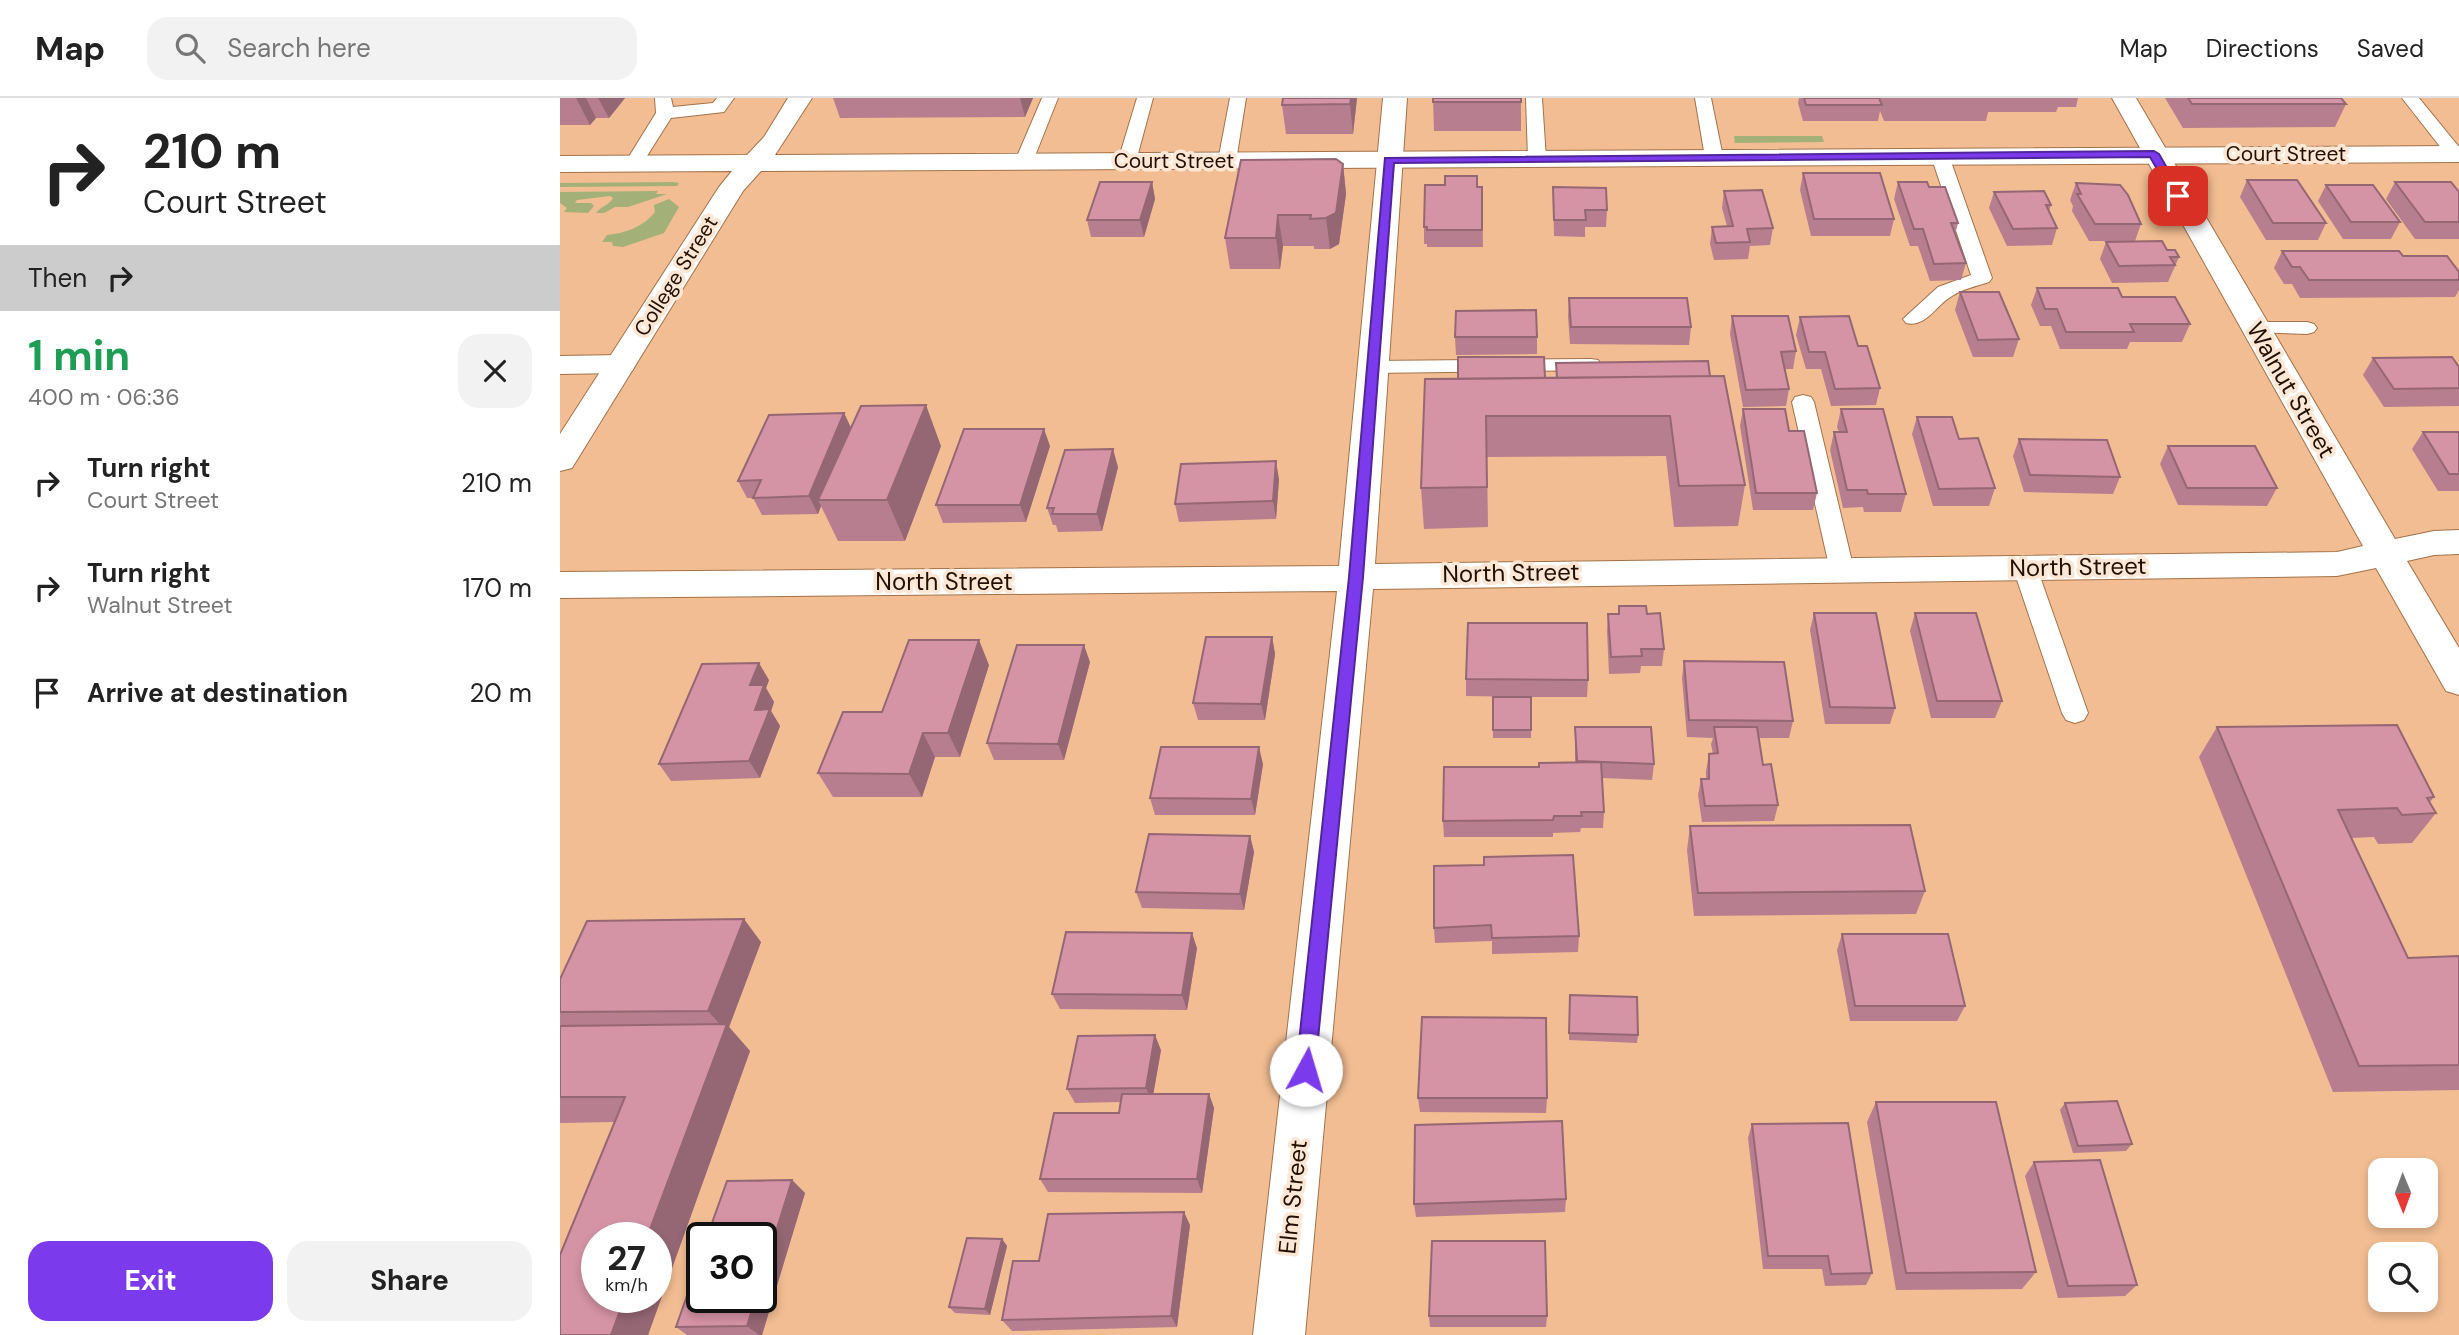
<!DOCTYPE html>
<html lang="en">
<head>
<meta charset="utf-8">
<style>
  :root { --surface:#fff; --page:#f2f2f2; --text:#222; --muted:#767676; --line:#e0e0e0; --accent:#7c3aed }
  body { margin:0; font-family:"DM Sans",sans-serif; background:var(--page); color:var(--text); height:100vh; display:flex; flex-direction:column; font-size:26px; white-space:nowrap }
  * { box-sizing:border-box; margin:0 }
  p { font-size:23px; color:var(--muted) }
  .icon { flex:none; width:38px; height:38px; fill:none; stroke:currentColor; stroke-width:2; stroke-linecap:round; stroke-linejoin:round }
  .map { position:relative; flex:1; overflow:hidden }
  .sheet { display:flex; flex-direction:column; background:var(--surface); width:560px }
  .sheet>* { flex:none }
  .guide { background:#fff; color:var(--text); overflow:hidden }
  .needle { width:46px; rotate:179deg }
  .fabs { position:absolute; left:1808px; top:1060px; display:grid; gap:14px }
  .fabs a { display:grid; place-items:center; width:70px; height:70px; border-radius:14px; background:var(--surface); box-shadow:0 4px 10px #0003; font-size:35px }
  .speed { position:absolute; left:21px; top:1124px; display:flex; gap:14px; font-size:35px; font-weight:700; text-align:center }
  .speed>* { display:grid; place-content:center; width:91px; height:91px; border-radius:50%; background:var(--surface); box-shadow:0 4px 10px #0003; line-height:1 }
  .speed small { font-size:18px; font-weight:400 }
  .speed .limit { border:4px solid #111; border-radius:10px; background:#fff; color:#111 }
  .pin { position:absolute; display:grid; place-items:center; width:60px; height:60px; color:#fff; margin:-30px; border-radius:14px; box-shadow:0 4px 10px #0006 }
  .me { position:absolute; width:77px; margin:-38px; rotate:6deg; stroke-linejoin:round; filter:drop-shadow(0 0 5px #0008) }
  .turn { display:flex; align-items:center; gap:24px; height:147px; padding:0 28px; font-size:32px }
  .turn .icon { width:91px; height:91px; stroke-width:2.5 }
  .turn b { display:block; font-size:49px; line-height:60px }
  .then { display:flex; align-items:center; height:66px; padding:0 28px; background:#0003; gap:14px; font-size:26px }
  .round { display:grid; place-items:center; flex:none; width:74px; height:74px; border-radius:21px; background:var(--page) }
  .headline { display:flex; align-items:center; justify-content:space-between; height:119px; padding:0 28px }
  h1 { font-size:42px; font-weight:700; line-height:52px; color:#1e9e55 }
  .action { display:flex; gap:14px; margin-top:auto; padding:14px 28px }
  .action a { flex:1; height:80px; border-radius:21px; background:var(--accent); color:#fff; font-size:28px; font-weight:700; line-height:80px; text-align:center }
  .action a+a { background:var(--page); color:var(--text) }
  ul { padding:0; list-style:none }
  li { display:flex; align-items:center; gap:21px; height:105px; padding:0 28px }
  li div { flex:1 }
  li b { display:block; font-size:26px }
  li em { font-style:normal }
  header { display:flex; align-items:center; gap:42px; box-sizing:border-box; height:98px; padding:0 35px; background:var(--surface); border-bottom:2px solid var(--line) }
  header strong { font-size:33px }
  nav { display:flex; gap:38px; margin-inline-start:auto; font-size:24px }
  .search { width:490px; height:63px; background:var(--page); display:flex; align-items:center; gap:18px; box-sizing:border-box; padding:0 24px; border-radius:21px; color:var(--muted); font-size:26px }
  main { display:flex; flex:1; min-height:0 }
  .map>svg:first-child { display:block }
  .green { fill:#a3b179 }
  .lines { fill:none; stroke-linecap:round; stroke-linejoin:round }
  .service-casing { stroke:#a37249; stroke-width:2 }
  .minor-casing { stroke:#a37249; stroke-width:2 }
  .tertiary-casing { stroke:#a37249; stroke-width:2 }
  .service { fill:#fff; fill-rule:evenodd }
  .minor { fill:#fff; fill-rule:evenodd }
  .tertiary { fill:#fff; fill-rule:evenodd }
  .wall { fill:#b77e8f }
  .shaded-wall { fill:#956774 }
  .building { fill:#d593a6; stroke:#956774; stroke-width:2 }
  .route { fill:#7c3aed; stroke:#51269a; stroke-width:2 }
  .labels { text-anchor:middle; stroke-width:7; stroke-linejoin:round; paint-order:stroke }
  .far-street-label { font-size:21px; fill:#231002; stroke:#fce6d4 }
  .street-label { font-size:24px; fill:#231002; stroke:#fce6d4 }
</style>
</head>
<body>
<header>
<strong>Map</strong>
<div class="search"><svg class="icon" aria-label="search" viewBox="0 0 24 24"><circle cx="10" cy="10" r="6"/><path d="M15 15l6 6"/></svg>Search here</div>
<nav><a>Map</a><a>Directions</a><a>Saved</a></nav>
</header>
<main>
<section class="sheet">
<div class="guide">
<div class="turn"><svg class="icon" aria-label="right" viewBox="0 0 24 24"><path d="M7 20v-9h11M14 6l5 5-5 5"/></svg><div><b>210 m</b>Court Street</div></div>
<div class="then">Then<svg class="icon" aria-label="right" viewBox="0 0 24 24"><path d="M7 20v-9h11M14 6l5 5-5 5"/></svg></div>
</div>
<div class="headline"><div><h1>1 min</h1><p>400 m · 06:36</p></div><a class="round"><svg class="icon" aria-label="close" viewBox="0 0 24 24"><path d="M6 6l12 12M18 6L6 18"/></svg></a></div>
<ul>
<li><svg class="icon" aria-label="right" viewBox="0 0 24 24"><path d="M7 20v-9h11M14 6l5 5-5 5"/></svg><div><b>Turn right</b><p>Court Street</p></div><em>210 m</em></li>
<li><svg class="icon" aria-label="right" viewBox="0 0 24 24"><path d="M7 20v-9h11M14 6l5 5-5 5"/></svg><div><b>Turn right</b><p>Walnut Street</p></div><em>170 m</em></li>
<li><svg class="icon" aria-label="arrive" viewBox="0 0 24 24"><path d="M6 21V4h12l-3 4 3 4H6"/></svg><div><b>Arrive at destination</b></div><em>20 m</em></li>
</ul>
<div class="action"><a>Exit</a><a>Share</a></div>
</section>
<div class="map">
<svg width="1899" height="1237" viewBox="0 0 1899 1237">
  <rect width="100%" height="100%" fill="#f2bd92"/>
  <path class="green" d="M1174 38H1262L1264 44 1175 45Z
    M0 85 113 84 119 85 117 88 0 89Z
    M98 93 96 96H107L68 109H55L44 115H36C41 108 50 107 53 100L50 98 17 102 15 105H31L34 108 28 115 4 114 7 110 0 105V94Z
    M109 101 119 109 104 135 63 149 53 148 52 144H42L47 137C66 135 83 129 95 114L94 107Z"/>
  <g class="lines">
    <defs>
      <path id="service" d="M95 0H111L113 9 153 5 157 0H174L164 14 111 20 80 69H68L65 65 96 15Z
        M482 0H498L473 63 464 68 458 67 455 63Z
        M577 0H593L576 63 567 68 558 63Z
        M670 0H686L676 63 667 68 658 63Z
        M966 0H982L986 61 977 66 968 61Z
        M1135 0H1151L1163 59 1160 63H1148L1145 59Z
        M1842 0H1859L1899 49V60H1889Z
        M1380 53 1389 58 1432 180 1429 184C1417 188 1402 191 1392 198 1376 207 1366 230 1346 225L1343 221 1378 189 1411 177 1371 58Z
        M1695 224H1747L1754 226 1757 230 1754 234 1747 236 1688 234 1685 230 1688 226Z
        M1031 261 1038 262 1041 267 1038 272 812 275 805 274 802 269 805 264 812 263Z
        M1243 297 1251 299 1254 304 1294 472 1290 478 1282 480 1274 478 1270 472 1232 304 1235 299Z
        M1465 462 1473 464 1477 470 1528 615 1524 622 1515 625 1506 622 1502 615 1453 470 1457 464Z"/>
      <path id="minor" d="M823 0H847L815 466 1777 454 1803 448 1552 0H1576L1835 441 1874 433 1899 432V456L1874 457 1847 463 1899 550V597L1886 593 1816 470 1777 478 813 491 745 1237H693L777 493 0 500V474L779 468Z
        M61 257 72 259 76 266 72 273 61 275 0 276V258Z"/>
      <path id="tertiary" d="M228 0H252L215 57 1899 48V64L201 73 183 93 12 370 0 373V336L159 89 172 73 0 74V58L187 57 204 39Z"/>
    </defs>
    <use href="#service" class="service-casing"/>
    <use href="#minor" class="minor-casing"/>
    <use href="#tertiary" class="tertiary-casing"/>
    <use href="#service" class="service"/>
    <use href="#minor" class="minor"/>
    <use href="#tertiary" class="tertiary"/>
  </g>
  <path class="wall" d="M0 0H65L49 20H36L30 27H0Z
    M273 0H473L465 19 280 20Z
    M797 0 793 36H726L722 7Z
    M873 0H961V33H874Z
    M1239 0H1518L1516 9H1498L1496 14H1428L1426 23H1324L1320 13 1318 23H1243L1238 5Z
    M1605 0H1781L1786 6 1775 29 1623 30Z
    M783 66 786 96 779 146 770 151H754V148H723L720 171H670L665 140Z
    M1243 75 1334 121 1330 138H1251L1240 92Z
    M1687 82 1766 125 1758 142H1706L1680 99Z
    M592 84 595 101 584 139H531L527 122Z
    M1338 84 1369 89 1398 125 1395 137 1406 165 1401 182 1370 183 1358 148H1350L1334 101Z
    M1835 84 1899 94V141H1855L1826 101Z
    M1516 85 1581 126 1575 143H1529L1512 113 1513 108 1510 102Z
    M1766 87 1840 124 1831 141H1783L1758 103Z
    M917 89H922L923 149H867V146H864V129Z
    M993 89 1047 112 1046 129H1025V139L994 138Z
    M1164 93 1213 130 1210 147 1190 148 1188 161 1154 162 1150 146 1152 129 1167 128 1162 110Z
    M1434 94 1491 107 1489 113 1497 130 1492 147 1447 148 1429 110Z
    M1546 144 1607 152 1619 159 1608 184 1552 185 1540 161Z
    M1722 153 1843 158 1899 174V192L1895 199 1740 200 1732 186H1724L1714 170Z
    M1477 190 1562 199 1630 226 1622 244H1570L1567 251H1500L1491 228H1480L1471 207Z
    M1400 194 1459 241 1453 259H1413L1395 212Z
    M1009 200 1131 229 1129 247 1010 246 1008 218Z
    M1172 218 1236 253 1233 271H1225L1229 291 1226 308 1183 309 1170 236Z
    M1240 219 1298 248 1320 290 1316 307 1271 308 1261 271H1246L1236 237Z
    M895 239H977V256L896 257Z
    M1813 260 1899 269V308L1824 309 1803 277Z
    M996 265 1150 278 1185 387 1178 428 1114 429 1106 358 927 359 928 429 864 431 861 390 898 281 996 280Z
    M1183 311 1229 333 1257 395 1253 412H1193L1180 328Z
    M1281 311 1346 396 1341 414H1304L1303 409 1283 410 1270 352 1274 334H1279L1277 329Z
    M284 315 291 330 381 348 345 443H278L261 408 258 416 202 417 193 400H187L178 383Z
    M1357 319 1399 341 1435 390 1429 408H1373L1352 336Z
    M1863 334H1899V393H1878L1852 351Z
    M1459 341 1560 379 1553 396 1464 394 1453 358Z
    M490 348 466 424 383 425 376 407Z
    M1608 348 1717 390 1707 408 1618 407 1600 366Z
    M558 369 542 433 498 434 496 427H493L487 410Z
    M719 381 716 421 619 424 615 406Z
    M1059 508 1087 516 1104 551 1102 568H1081L1080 575 1049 576 1047 533 1048 516H1058Z
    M1254 515 1335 610 1330 626H1265L1250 532Z
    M1355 515 1442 603 1435 620H1371L1350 533Z
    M712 539 715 556 705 622H638L633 605Z
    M1124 563 1233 623 1229 640H1199L1203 667 1218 707 1214 723 1142 724 1138 697 1141 681H1146V673L1149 656H1153L1151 646 1153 640 1127 639 1122 580Z
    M530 564 504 662H434L427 645Z
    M429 567 400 659H375L362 699H273L258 675 322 614Z
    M906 581 1028 582 1027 599H971V640H933V599H963L906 598Z
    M209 582 206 590 214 604 211 613 220 628 200 680 111 683 99 666Z
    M1015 629 1094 666 1092 682 1042 680 1044 714 1043 730H1021L1020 734 993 735V739H884L883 723 979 669 1015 665Z
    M1657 629 1874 699 1870 704 1876 715 1852 745 1818 746 1814 739 1792 740 1848 860 1899 859V992L1773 994 1639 659Z
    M703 666 695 717H595L590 700Z
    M1130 728 1365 793 1356 816 1134 818 1127 752Z
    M690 738 694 754 684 812 582 810 576 794Z
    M874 768 1019 838 1018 854 932 856V843L875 845 874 830Z
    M1282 836 1405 908 1397 923H1290L1277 852Z
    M201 844 169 929 190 953 88 1237H0L54 1024 0 1025V881Z
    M637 850 627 912 500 911 492 896Z
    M1009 905 1078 937 1077 945 1009 942Z
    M601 952 593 996H649L654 1010 642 1095 488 1094 480 1081 559 1015 561 1004 515 1005 507 991Z
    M858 1000H987L986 1015 860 1014Z
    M1316 1004 1476 1174 1462 1191 1336 1192 1307 1024Z
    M1505 1005 1572 1046 1566 1053 1513 1055 1500 1012Z
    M1192 1026 1312 1175 1306 1187 1265 1188 1262 1171H1203L1188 1040Z
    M1474 1064 1577 1187 1565 1198 1498 1200 1465 1078Z
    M232 1082 245 1095 202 1237H127L116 1229Z
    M1006 1101 1005 1114 856 1119 854 1106Z
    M630 1127 617 1229 452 1233 442 1222Z
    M442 1141 447 1148 430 1217 395 1215 389 1209Z
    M869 1218H987L986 1229H870Z"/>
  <path class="shaded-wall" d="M16 0H26L36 20 30 27Z
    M38 0H65L49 20Z
    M460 0H473L465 19Z
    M791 0H797L793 36 790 6Z
    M783 66 786 96 779 146 770 151 766 120Z
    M592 84 595 101 584 139 580 122Z
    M718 117 723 148 720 171 716 140Z
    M366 307 381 348 345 443 327 402Z
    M284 315 292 332 258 402 261 408 258 416 249 398Z
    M484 331 490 348 466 424 460 407Z
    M553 351 558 369 542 433 537 416Z
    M716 363 719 381 716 421 713 403Z
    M712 539 715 556 705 622 701 606Z
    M419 542 429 567 400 659 388 635Z
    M524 547 530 564 504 662 498 646Z
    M199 565 209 582 206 590 214 604 211 613 220 628 200 680 189 663 195 612 190 587Z
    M363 635 375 659 362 699 349 676Z
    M699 649 703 666 695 717 691 701Z
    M690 738 694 754 684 812 680 796Z
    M184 821 201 844 169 929 190 953 88 1237H51L65 1199H96V1139H87L165 932 148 913Z
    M632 835 637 850 627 912 622 897Z
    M595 937 601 952 592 1004 586 990Z
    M649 996 654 1010 642 1095 637 1081Z
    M232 1082 245 1095 202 1237H199L187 1228 196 1199H201V1182Z
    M624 1114 630 1127 617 1229 611 1218Z
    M442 1141 447 1148 430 1217 425 1211Z"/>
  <path class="building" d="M723 0H791L790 6 722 7Z
    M873 0H961V4H873Z
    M1244 0H1319L1322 7H1246Z
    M1628 0H1781L1786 6H1632Z
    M776 61 783 66 776 115 766 120 750 121 751 117H718L716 140H665L681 62Z
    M1243 75H1320L1334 121H1254Z
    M885 78H917V89H922V132H867V129H864L865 87H885Z
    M1687 82H1737L1766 125H1713Z
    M540 84H592L580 122H527Z
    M1338 84H1367L1369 89H1385L1398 125H1391L1406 165 1374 166 1363 131H1354Z
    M1835 84H1891L1899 94V124H1865Z
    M1516 85 1560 87 1568 97 1581 126H1535L1517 96H1521Z
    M1766 87H1813L1840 124H1791Z
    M993 89 1046 90 1047 112H1025L1026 122H994Z
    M1202 92 1213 130 1187 131 1190 144 1156 145 1152 129 1173 128 1164 93Z
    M1484 93 1491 107H1486L1497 130 1453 131 1434 94Z
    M1602 143 1607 152H1615L1619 159H1610L1615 167 1559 168 1546 144Z
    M1722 153H1839L1843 158H1887L1899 174V182H1749L1740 169H1732Z
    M1477 190H1558L1562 199H1615L1630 226H1570L1574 234H1506L1497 211H1485Z
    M1400 194H1439L1459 241 1418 242Z
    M1009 200H1127L1131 229H1011Z
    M976 212 977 239H895L896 213Z
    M1172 218H1228L1236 253 1221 254 1229 291 1186 292Z
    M1289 218 1298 248H1307L1320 290 1275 291 1265 254H1249L1240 219Z
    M898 259H984L985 280 898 281Z
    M1892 259 1899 269V290L1834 291 1813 260Z
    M1148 263 1150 278 997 280 996 265Z
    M1164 278 1185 387 1119 388 1110 318H926L927 389 861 390 865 281Z
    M366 307 327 402H258L301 308Z
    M1183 311H1225L1229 333H1244L1257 395H1196Z
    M1281 311H1323L1346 396H1308L1307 392H1287L1274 334H1287Z
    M284 315 249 398 193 400 201 382 178 383 209 317Z
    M1357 319H1392L1399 341 1418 340 1435 390 1379 391Z
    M404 331H484L460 407H376Z
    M1863 334H1899V376H1889Z
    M1459 341 1547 342 1560 379 1470 377Z
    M1608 348H1695L1717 390H1627Z
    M553 351 537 416H492L494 410H487L505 352Z
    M716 363 713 403 615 406 621 366Z
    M1059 508H1086L1087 516 1100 515 1104 551H1081L1082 558 1051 559 1048 516H1059Z
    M1254 515H1316L1335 610 1270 609Z
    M1355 515H1416L1442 603H1377Z
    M908 525H1027L1028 582 906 581Z
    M646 539H712L701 606 633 605Z
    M349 542H419L388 635H363L349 676 258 675 283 614H322Z
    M457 547H524L498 646 427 645Z
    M1124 563 1224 564 1233 623 1129 622Z
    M199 565 190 587H204L195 612 210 611 189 663 99 666 142 566Z
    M933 599H971V632H933Z
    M1837 627 1874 699 1867 700 1876 715 1842 717 1837 710 1778 712 1848 860 1899 858V967L1799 968 1657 629Z
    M1015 629H1091L1094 666 1017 663Z
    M1154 629H1197L1203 667 1211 666 1218 707 1145 708 1141 681H1149V656L1158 655Z
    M601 649H699L691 701 590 700Z
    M1041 664 1044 714H1021L1022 718H994L993 722 883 723 884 669H979V665Z
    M1350 727 1365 793 1138 795 1130 728Z
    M589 736 690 738 680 796 576 794Z
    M1013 757 1019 838 932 840 931 827 874 830V768L924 767V759Z
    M184 821 148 913 0 914V881L27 823Z
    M506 834 632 835 622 897 492 896Z
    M1282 836H1388L1405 908H1295Z
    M1010 897 1077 899 1078 937 1009 935Z
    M862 919 986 920 987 1000H858Z
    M167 926 87 1139H37V1199H65L51 1237H0V1157L65 999H0V928Z
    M595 937 586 990 507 991 518 938Z
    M562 996H649L637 1081H480L494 1015H559Z
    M1557 1003 1572 1046 1518 1048 1505 1005Z
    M1316 1004H1436L1476 1174 1346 1175Z
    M1002 1023 1006 1101 854 1106 855 1027Z
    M1288 1025 1312 1175 1271 1176 1268 1158H1208L1192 1026Z
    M1540 1062 1577 1187 1508 1188 1474 1064Z
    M232 1082 201 1182V1139H147L167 1083Z
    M624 1114 611 1218 442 1222 453 1163H479L488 1116Z
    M407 1140 442 1141 425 1211 389 1209Z
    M872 1143H985L987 1218H869Z
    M142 1155V1199H196L187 1228 116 1229Z"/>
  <path class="route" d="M1594 53 1599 56 1623 98 1622 100H1614L1590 59 834 65 803 479 755 972 752 978 746 981 739 978 736 972 789 479 825 60Z"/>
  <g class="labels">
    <g class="far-street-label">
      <text x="1726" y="63">Court Street</text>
      <text x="614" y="70">Court Street</text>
      <text transform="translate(116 178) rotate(-58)" y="7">College Street</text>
    </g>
    <g class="street-label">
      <text transform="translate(1731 292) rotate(60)" y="8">Walnut Street</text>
      <text transform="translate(1518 469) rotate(-1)" y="8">North Street</text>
      <text transform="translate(951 475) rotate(-1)" y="8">North Street</text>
      <text x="384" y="492">North Street</text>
      <text transform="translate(733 1099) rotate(-84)" y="8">Elm Street</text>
    </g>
  </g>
</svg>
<div class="fabs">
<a><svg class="needle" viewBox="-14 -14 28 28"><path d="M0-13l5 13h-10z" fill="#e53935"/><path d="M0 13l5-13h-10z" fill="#767676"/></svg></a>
<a><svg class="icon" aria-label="search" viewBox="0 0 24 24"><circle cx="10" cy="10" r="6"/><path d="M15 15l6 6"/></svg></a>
</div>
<div class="speed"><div>27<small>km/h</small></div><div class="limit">30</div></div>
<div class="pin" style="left:1618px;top:98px;background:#d93025"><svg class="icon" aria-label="arrive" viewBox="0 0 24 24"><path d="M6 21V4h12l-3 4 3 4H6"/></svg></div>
<svg class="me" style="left:746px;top:972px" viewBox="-20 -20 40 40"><circle r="19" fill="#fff"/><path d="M0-13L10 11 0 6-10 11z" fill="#7c3aed"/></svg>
</div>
</main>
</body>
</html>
